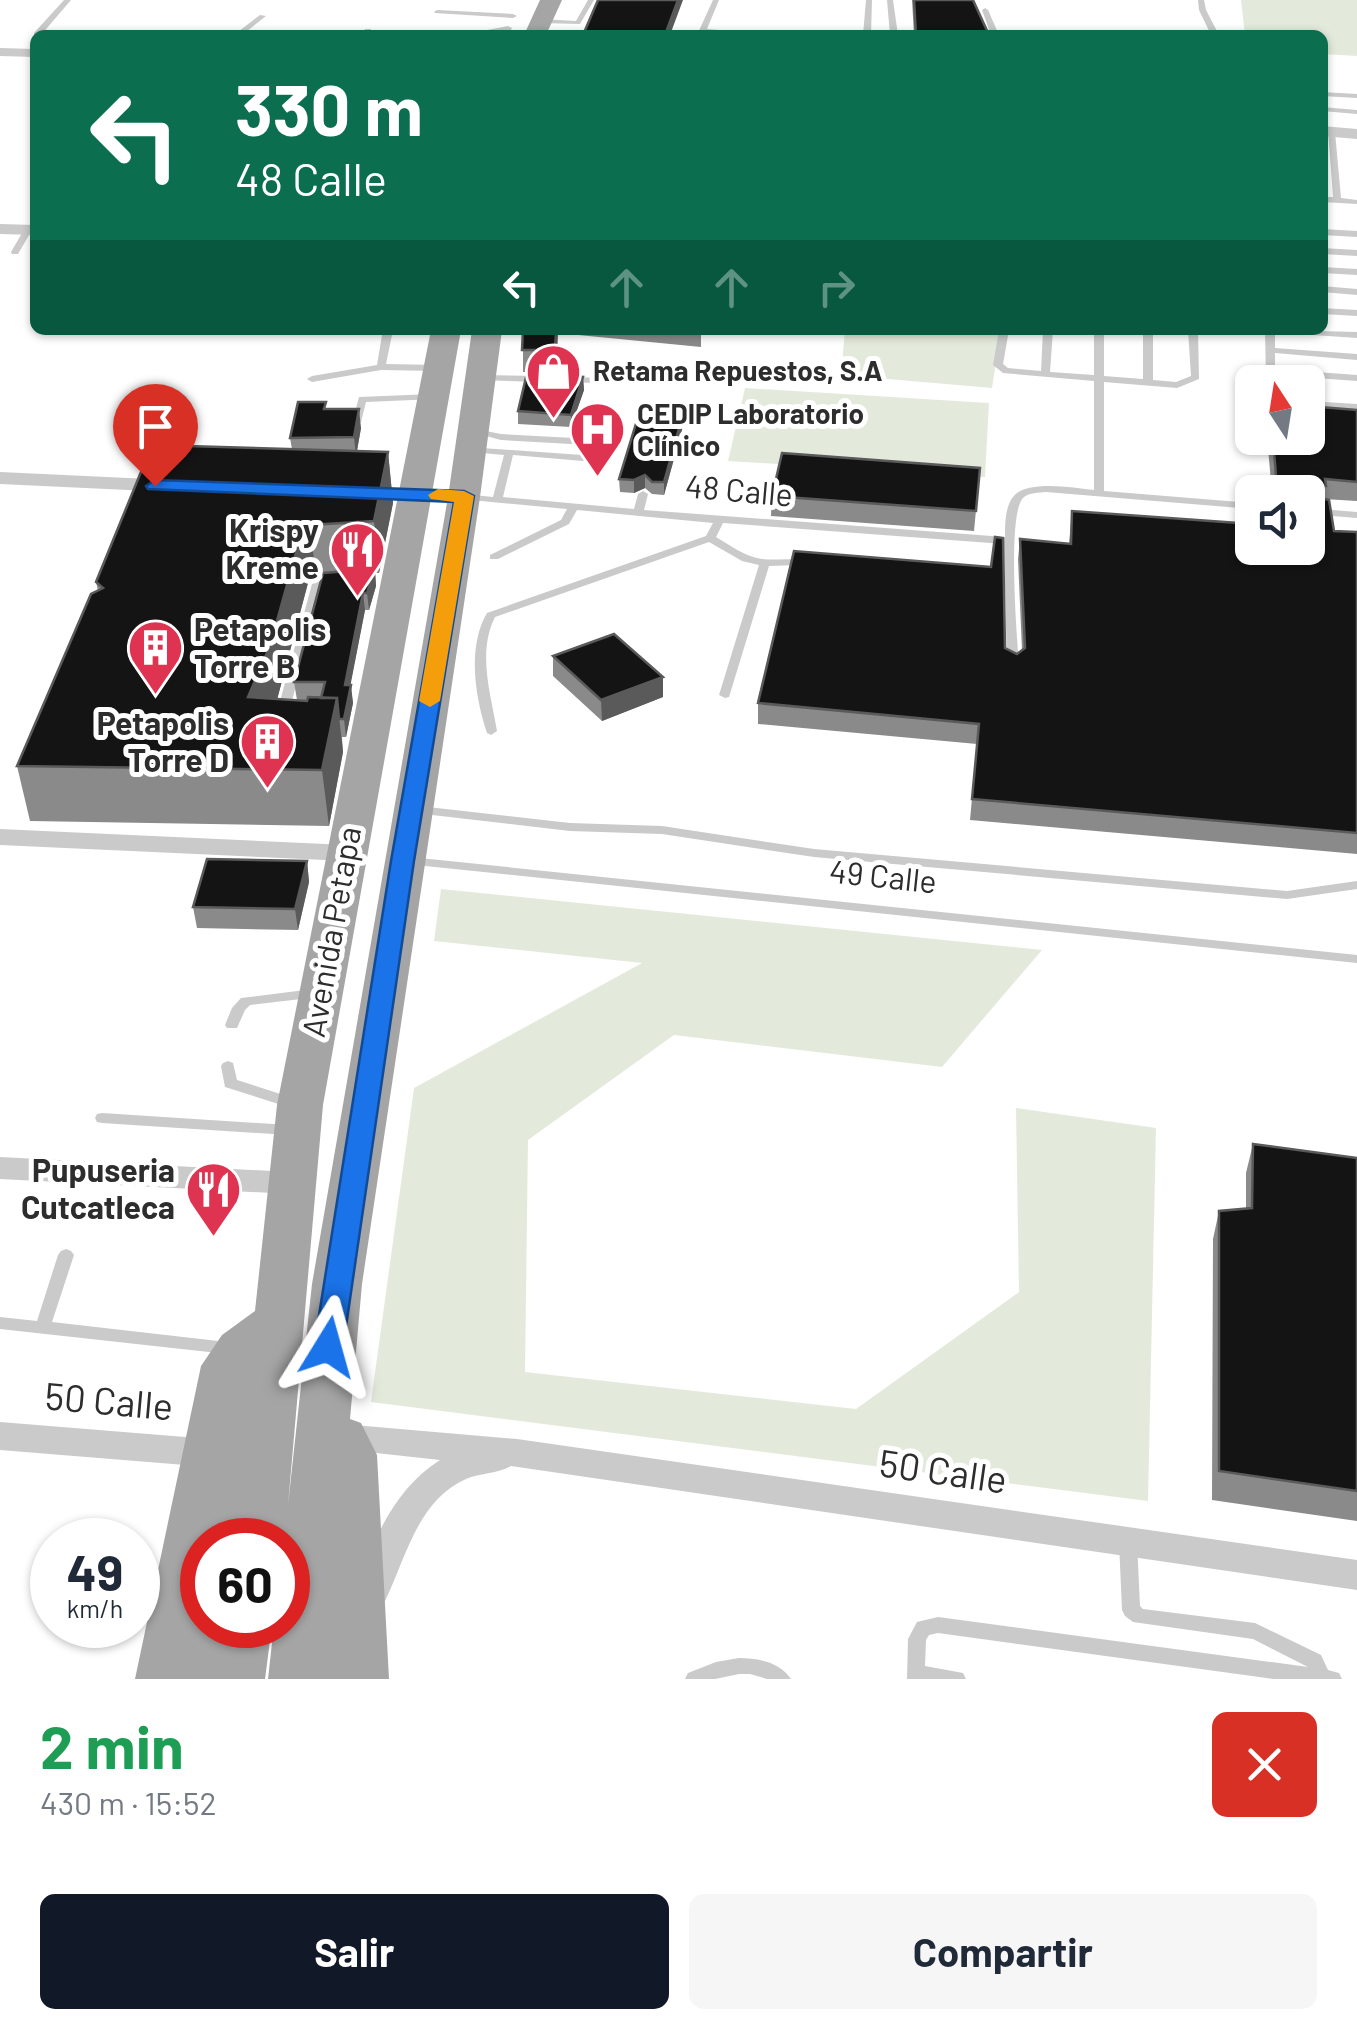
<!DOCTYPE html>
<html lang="es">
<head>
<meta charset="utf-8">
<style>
  :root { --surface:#fff; --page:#f6f6f7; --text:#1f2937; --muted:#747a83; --accent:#111827 }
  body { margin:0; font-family:Barlow,sans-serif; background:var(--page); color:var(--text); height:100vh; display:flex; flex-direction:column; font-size:38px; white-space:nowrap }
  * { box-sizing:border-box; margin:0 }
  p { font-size:32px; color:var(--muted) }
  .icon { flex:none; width:55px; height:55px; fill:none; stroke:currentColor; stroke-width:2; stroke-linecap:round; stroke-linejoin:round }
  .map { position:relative; height:1679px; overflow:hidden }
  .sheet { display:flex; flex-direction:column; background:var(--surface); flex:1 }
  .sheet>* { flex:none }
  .hud { position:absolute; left:30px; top:30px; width:1298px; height:305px; border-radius:15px; box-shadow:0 2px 8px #0004; background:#0b6e4f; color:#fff; overflow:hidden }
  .needle { width:65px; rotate:348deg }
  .tools { position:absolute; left:1235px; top:365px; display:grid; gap:20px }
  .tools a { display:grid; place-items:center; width:90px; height:90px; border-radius:15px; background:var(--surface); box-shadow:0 2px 8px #0004; font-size:50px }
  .speed { position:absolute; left:30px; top:1518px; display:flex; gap:20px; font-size:50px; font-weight:700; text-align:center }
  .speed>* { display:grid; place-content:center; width:130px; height:130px; border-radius:50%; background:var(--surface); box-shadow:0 2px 8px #0004; line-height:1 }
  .speed small { font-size:25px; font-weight:400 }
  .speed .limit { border:15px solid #d22; background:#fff; color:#111 }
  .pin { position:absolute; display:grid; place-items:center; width:85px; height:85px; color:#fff; margin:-102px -42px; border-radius:50% 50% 50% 0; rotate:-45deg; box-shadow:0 0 10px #0007 }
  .pin .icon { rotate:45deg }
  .me { position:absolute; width:110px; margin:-55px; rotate:8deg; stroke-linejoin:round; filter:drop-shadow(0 0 8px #0008) }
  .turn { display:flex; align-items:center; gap:35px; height:210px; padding:0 40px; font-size:45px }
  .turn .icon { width:130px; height:130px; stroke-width:2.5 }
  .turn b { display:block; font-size:70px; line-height:85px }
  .lanes { display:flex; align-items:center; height:95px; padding:0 40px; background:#0003; justify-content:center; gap:50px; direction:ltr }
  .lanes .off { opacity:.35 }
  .round { display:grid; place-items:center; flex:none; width:105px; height:105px; border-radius:15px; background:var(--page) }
  .headline { display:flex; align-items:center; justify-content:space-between; height:170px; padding:0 40px }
  h1 { font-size:60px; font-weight:700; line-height:75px; color:#1e9e55 }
  .primary-button { display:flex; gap:20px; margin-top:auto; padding:20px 40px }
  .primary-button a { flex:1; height:115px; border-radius:15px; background:var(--accent); color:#fff; font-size:40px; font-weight:700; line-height:115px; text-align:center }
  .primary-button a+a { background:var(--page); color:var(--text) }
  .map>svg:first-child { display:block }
  .green { fill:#e4eadb }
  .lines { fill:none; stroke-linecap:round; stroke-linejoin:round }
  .service { fill:#cacaca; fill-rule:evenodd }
  .minor { fill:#cacaca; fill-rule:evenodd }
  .primary { fill:#a5a5a5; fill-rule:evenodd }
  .wall { fill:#8a8a8a; fill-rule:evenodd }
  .shaded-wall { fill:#5a5a5a }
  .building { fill:#141414; stroke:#5a5a5a; stroke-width:2.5 }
  .route { fill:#1a73e8; stroke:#114b97; stroke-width:2.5 }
  .slow { fill:#f59e0b }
  .labels { text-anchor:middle; stroke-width:10; stroke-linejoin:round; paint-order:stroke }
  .far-poi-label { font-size:28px; font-weight:bold; fill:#2d2d2d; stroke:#fff; text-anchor:start }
  .street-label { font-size:32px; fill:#2d2d2d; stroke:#fff }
  .poi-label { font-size:32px; font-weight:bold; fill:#2d2d2d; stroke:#fff; text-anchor:end }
  .near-street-label { font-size:38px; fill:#2d2d2d; stroke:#fff }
</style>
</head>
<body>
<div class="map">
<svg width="1357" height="1679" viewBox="0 0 1357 1679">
  <rect width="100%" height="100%" fill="#fff"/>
  <path class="green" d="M1241 0H1357V56L1323 54 1322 35H1245Z
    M845 330H1001L992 388 841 375Z
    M745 388 989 403 985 477 728 461Z
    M441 889 1042 950 942 1067 674 1035 528 1140 525 1372 856 1409 1019 1292 1016 1108 1156 1128 1148 1501 371 1402 414 1088 642 963 434 941Z"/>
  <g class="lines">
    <path class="service" d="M64 0H71L41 35 34 37V33Z
      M588 0H594L580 24 541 23 537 21 541 19 576 21Z
      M713 0H719L707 29 757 33 761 35 705 33 697 35Z
      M866 0H872L871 35H863Z
      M887 0H893L898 35H890Z
      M1198 0H1204L1206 10 1219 35H1211L1199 10Z
      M985 8 988 10 999 35H991L982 10Z
      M437 10 513 14 517 16 513 18 435 13 434 12Z
      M260 15 266 16 242 35H234Z
      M508 26 512 28 511 30 479 35H462Z
      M365 29H371L370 35H362Z
      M1322 92 1357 94V98L1322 96Z
      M1322 107 1357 110V114L1322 111Z
      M1328 130 1335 132 1341 198 1357 200V204L1322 202V197H1333Z
      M25 228 32 230 18 254H12L11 252Z
      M1322 229 1357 231V237L1322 235Z
      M1322 248 1357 250V256L1322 254Z
      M1322 267 1357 269V275L1322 273Z
      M1322 286 1357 289V295L1322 292Z
      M1322 308 1357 310V316L1322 314Z
      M999 330H1009L1003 364 1008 368 1041 371 1043 330H1053L1050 372 1094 375V330H1104V376L1143 379V330H1153V380L1176 382 1191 376 1188 330H1198L1199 379 1177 388 1104 382V491L1252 503V509L1046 492C1039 493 1029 492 1023 498 1007 515 1017 637 1019 665L1013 668 1007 665 1004 544 723 523 716 537C730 545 745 557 762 559 777 561 792 557 804 562L799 565 769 566 729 697 725 698 719 695 759 565 742 561 709 542 495 617C477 653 491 694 497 731L491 735 487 733C475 697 467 647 487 613L706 536 713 523 577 510 569 524 498 559H490V555L561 520 567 509 460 499 459 497 464 494 493 497 504 455 471 452 467 451V447L582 455 590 452 589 445 501 440 471 432V428L501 434 593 439 598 442 599 455 583 461 513 455 503 497 634 509 638 494 643 491 648 494 644 510 1005 537C1005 525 1005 507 1013 497 1026 479 1074 488 1094 490V381L1003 373 993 365Z
      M1265 330H1275V348L1357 354V360L1275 353V369L1357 375V381L1275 375 1274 382H1266Z
      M1279 330 1357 332V338L1284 333Z
      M387 332 392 335 386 364 438 365 443 368 438 371 381 370 312 382 307 379 312 376 377 365 382 335Z
      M481 375 538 376 543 379 538 382 478 380 476 378Z
      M568 377 656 379 661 382 656 385 565 382 563 380Z
      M433 394 436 395V399L366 402 361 422 358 423 353 420 359 397Z
      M1308 401 1357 404V410L1308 407Z
      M1308 508 1357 512V518L1308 514Z
      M335 578 340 581 339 583 322 586 288 716 286 718H278L276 716 312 584 313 582Z
      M419 806 570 823 662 826 814 849 1287 891 1357 881V889L1287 899 814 857 662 834 570 831 415 813 413 810 415 807Z
      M410 857 1357 955V963L406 864 404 861Z
      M313 989 318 991 320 994 318 997 250 1005 245 1010 237 1028H227L225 1025 232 1008 241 998Z
      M228 1061 233 1063 237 1080 296 1099 298 1103 296 1107 291 1108 225 1087 221 1066 223 1063Z
      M102 1113 289 1125 294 1126 296 1130 294 1134 289 1135 102 1123 97 1122 95 1118 97 1114Z
      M66 1249 71 1251 74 1255 52 1322 227 1342 233 1344 235 1348 233 1352 227 1354 0 1329V1317L37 1321 58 1255 61 1251Z
      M1128 1535 1134 1537 1137 1542 1140 1606 1143 1609 1255 1623 1321 1655 1328 1670 1339 1673 1342 1679H1273L938 1633 929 1635 926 1640 925 1666 963 1673 966 1679H907L908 1639 917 1622 938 1617 1308 1667 1253 1639 1133 1622 1125 1616 1122 1610 1119 1542 1122 1537Z
      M739 1658C758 1658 780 1662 791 1679H767L750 1674H739L715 1679H685L688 1673 716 1662Z"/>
    <path class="minor" d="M0 48 35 49V57L0 56Z
      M1322 126 1357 129V139L1322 136Z
      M0 224 35 225V235L0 234Z
      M0 472 171 480 181 486 171 492 0 484Z
      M0 829 347 845 360 853 347 861 0 845Z
      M0 1157 291 1172 301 1175 306 1183 301 1191 291 1194 0 1179Z
      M0 1422 210 1439 222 1443 227 1453 222 1463 210 1467 0 1450Z
      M342 1424 517 1439 1357 1560V1590L511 1466C497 1474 480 1473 466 1479 417 1501 406 1558 385 1601L373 1605 361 1601 356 1590C373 1540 394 1489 440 1460L330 1448 326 1438 330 1428Z"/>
    <path class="primary" d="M540 0H562L546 35H524Z
      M431 330H461L323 1105 288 1505 312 1284 448 497 472 330H502L480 497 362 1284 350 1419 361 1423 377 1455 389 1679H268L274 1625H288V1540H202V1625H272L265 1679H135L201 1366 222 1335 255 1311 277 1105Z"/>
  </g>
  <path class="wall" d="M912 0H973L989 35H914Z
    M523 330H701V347L558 333 556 373 523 372Z
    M583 377 584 390 571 427 518 424V411Z
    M685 407V419L664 495 652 494 645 488 634 493 620 492 619 479Z
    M327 409 361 428 357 451 388 452 393 503 379 573H375L376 586 369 610H365L350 685 353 703 346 737H342L343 752 329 826 30 821 17 766 98 591 96 582 292 449 290 438ZM316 577H322L294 682 297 700H308L307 701 277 699 308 583Z
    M1357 410V501L1324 499 1334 531 1357 532V854L970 820 977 744 758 724V703L1005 648 1017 654 1022 650 1018 559 1020 539 1069 544 1072 511 1308 548V492H1272L1267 438H1308Z
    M980 468 974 531 771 516 772 496Z
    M553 656 663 677V697L602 721 553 676Z
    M307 861 309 882 298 930 197 928 193 907Z
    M1253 1144 1357 1158V1521L1212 1500 1213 1239 1219 1211 1246 1209V1173Z"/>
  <path class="shaded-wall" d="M678 0H683L670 35H665Z
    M556 330H558L556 373 555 350Z
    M583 377 584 390 571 427V415Z
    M685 407V419L664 495V482Z
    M359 409 361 428 356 456 354 437Z
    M388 452 393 503 379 573 374 521Z
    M645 475V488L634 493V480Z
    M310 525 316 577 308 583 277 700 248 697 302 531Z
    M375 569 376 586 369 610 367 593Z
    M363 593 365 610 347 703 345 685Z
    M663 677V697L602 721 601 700Z
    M351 685 353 703 346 737 344 719Z
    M337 698 343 752 329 826 322 770Z
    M307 861 309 882 298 930 295 909Z"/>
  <path class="building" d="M598 0H678L665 35H583Z
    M914 0H973L989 35H916Z
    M523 330H556L555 350H522Z
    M527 373 583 377 571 415 518 411Z
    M298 402H326L324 409H359L354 437 290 438Z
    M642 404 685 407 664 482H652L645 475 634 480 619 479Z
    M1308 406 1357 410V482L1325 479 1326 486H1309L1308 495 1329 500 1334 531 1357 532V833L972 799 979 724 758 703 794 551 991 567 995 537 1003 538 1005 648 1017 654 1025 648 1020 539 1071 544 1072 511 1252 524V548H1308V528L1313 529 1304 478 1276 476 1273 438H1308Z
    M152 445 388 452 374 521 310 525 302 531 270 646 248 697 307 701 308 697 337 698 322 770 17 766 91 594 103 588 96 582Z
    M782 453 980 468 976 511 772 496Z
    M375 569 367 593H363L345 685H351L344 719H339L337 698H321L325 682H294L323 573Z
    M614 634 663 677 601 700 553 656Z
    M207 859 307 861 295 909 193 907Z
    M1253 1144 1357 1158V1491L1219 1471V1211L1252 1208Z"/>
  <path class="route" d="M155 480 464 491 474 496 414 861 343 1347 338 1355 328 1359 318 1355 314 1347 391 861 454 502 148 489 146 486Z"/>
  <path class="slow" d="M438 489 464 491 474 496 440 701 430 707 419 701 454 502 431 499 428 495Z"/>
  <defs>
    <symbol id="shop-pin" viewBox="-11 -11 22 30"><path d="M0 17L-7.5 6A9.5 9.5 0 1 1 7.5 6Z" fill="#de3451" stroke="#fff"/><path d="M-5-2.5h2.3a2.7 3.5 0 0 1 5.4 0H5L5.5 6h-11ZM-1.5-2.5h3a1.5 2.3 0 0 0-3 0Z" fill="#fff"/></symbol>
    <symbol id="hospital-pin" viewBox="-11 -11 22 30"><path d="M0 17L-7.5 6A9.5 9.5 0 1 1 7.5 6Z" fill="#de3451" stroke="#fff"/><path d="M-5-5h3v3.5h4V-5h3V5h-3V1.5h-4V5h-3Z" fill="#fff"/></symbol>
    <symbol id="restaurant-pin" viewBox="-11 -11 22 30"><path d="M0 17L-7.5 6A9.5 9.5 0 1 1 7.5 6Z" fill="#de3451" stroke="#fff"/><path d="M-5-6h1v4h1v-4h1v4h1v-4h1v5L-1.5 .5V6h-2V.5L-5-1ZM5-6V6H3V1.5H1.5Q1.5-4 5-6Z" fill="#fff"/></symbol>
    <symbol id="building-pin" viewBox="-11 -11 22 30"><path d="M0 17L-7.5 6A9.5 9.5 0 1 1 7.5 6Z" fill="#de3451" stroke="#fff"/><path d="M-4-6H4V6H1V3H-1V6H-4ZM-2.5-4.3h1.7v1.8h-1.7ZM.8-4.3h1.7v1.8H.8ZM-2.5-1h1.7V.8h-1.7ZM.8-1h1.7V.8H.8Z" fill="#fff"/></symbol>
  </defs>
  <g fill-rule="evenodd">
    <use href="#shop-pin" x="522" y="340" width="63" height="86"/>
    <use href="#hospital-pin" x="566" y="398" width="63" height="86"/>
    <use href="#restaurant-pin" x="326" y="518" width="63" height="86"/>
    <use href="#building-pin" x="124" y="616" width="63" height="86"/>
    <use href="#building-pin" x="236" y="710" width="63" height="86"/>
    <use href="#restaurant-pin" x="182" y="1158" width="63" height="86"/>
  </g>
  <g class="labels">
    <g class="far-poi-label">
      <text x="593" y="381">Retama Repuestos, S.A</text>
      <text x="637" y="424">CEDIP Laboratorio<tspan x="637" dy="32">Clínico</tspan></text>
    </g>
    <g class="street-label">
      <text transform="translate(739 491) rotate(5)" y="11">48 Calle</text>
      <text transform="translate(883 877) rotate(6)" y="11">49 Calle</text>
      <text transform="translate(332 932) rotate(-80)" y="11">Avenida Petapa</text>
    </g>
    <g class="poi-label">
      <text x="319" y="542">Krispy<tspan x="319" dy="37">Kreme</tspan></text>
      <text x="194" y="641" text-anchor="start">Petapolis<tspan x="194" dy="37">Torre B</tspan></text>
      <text x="229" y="735">Petapolis<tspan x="229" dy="37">Torre D</tspan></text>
      <text x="175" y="1182">Pupuseria<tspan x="175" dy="37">Cutcatleca</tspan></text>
    </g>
    <g class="near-street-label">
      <text transform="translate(109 1402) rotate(5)" y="13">50 Calle</text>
      <text transform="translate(943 1472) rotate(8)" y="13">50 Calle</text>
    </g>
  </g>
</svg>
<div class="tools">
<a><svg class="needle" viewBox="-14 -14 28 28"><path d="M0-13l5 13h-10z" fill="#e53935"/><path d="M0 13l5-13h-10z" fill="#747a83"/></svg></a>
<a><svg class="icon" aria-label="sound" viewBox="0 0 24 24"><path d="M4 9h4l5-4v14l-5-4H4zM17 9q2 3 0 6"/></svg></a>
</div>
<div class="speed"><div>49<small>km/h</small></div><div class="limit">60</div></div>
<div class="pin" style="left:155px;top:486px;background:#d93025"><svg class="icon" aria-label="arrive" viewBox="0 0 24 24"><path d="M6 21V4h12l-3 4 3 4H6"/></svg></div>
<svg class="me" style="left:328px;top:1347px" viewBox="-20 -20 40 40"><path d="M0-17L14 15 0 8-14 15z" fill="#1a73e8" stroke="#fff" stroke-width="4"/></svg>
<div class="hud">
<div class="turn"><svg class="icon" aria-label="left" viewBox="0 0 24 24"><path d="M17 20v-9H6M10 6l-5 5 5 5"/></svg><div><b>330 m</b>48 Calle</div></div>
<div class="lanes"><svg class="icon" aria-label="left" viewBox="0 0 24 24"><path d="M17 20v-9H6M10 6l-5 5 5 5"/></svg><svg class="icon off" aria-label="ahead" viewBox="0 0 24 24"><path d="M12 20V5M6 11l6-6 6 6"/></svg><svg class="icon off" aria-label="ahead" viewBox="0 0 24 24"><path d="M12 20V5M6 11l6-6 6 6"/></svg><svg class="icon off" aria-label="right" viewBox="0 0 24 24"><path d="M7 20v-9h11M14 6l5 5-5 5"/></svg></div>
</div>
</div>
<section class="sheet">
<div class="headline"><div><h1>2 min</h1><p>430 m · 15:52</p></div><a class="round" style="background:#d93025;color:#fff"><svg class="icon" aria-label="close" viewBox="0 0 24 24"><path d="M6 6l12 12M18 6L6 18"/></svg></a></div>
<div class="primary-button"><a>Salir</a><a>Compartir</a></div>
</section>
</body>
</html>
